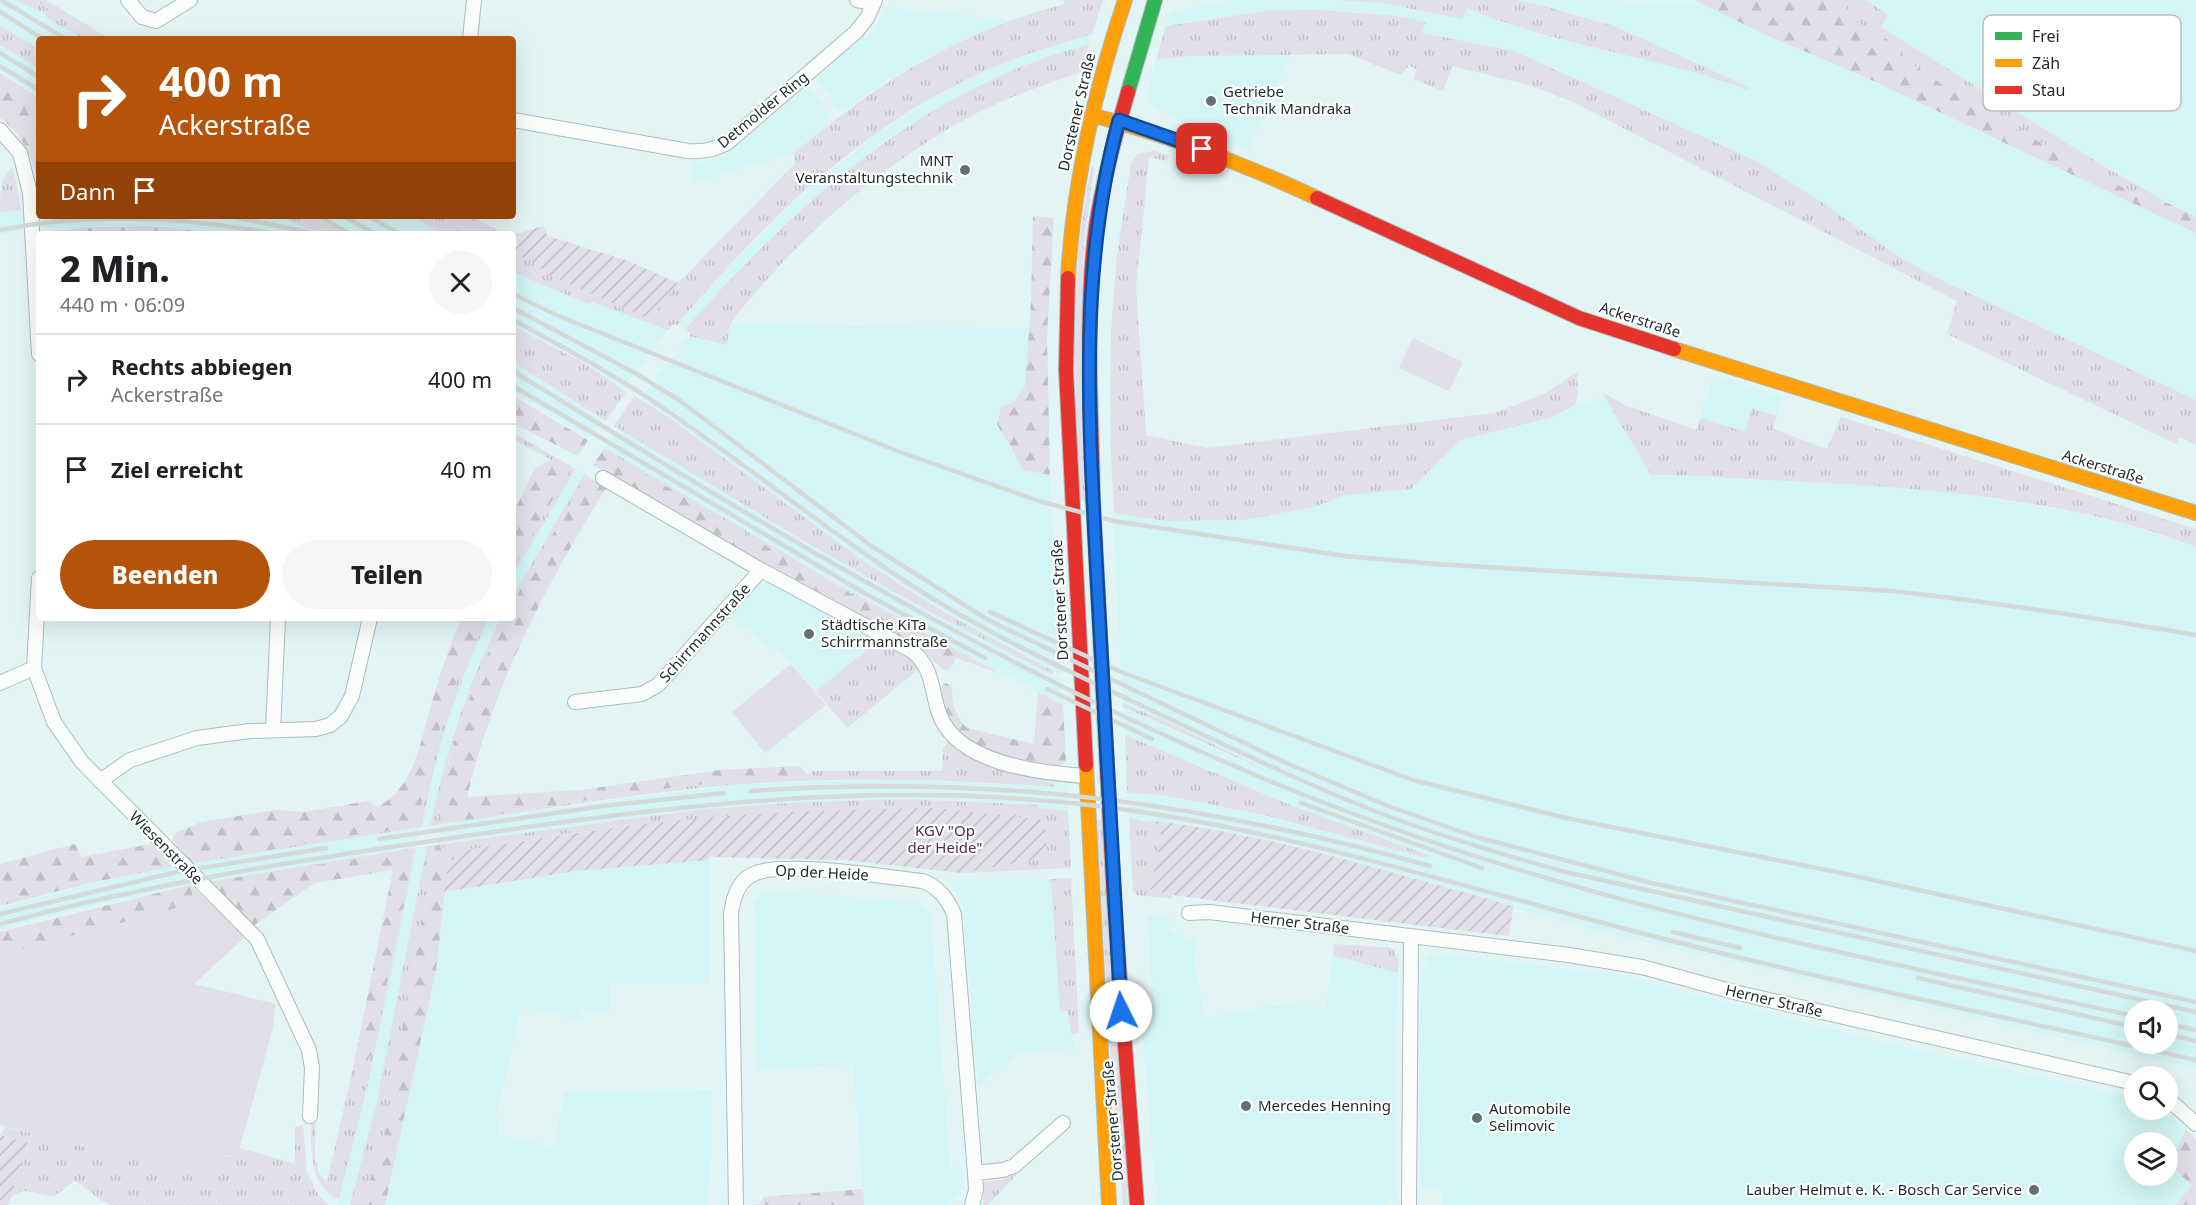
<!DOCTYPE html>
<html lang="de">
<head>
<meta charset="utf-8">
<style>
  :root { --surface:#fff; --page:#f6f6f6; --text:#202124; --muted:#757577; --line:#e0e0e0; --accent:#b45309 }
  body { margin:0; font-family:"Noto Sans",sans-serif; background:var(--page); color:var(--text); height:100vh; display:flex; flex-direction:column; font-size:22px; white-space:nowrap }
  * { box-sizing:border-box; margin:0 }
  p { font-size:20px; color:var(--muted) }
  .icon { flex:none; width:33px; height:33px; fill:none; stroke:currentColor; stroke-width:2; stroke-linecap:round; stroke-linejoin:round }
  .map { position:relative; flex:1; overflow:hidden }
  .side { position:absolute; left:36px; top:231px; width:480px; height:390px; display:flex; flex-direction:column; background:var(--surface); border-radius:6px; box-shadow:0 6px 24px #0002 }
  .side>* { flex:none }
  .guide { position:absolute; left:36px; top:36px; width:480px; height:183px; border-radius:6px; box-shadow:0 6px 24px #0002; background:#b45309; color:#fff; overflow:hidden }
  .tools { position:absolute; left:2124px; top:1000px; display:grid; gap:12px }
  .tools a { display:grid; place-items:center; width:54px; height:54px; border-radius:50%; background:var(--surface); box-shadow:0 6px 24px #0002; font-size:30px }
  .pin { position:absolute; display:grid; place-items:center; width:51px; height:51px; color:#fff; margin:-26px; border-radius:12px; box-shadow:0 3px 9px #0006 }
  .me { position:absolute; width:66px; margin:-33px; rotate:356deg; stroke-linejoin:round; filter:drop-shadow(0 0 4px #0008) }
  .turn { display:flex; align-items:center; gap:21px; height:126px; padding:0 24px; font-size:27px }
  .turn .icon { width:78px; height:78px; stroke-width:2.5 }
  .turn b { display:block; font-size:42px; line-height:51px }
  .then { display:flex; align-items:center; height:57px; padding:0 24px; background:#0003; gap:12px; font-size:22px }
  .round { display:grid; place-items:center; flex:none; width:63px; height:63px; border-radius:32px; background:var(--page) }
  .summary { display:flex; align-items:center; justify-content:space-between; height:102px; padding:0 24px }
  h1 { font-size:36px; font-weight:800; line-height:45px }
  .primary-button { display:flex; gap:12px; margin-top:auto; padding:12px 24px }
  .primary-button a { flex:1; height:69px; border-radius:36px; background:var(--accent); color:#fff; font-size:24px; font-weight:800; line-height:69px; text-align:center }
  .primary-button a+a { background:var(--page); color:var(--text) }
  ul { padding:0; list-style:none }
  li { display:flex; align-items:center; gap:18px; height:90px; padding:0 24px; border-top:2px solid var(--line) }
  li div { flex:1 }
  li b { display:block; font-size:22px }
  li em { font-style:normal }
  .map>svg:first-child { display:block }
  .built { fill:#d4f5f5; fill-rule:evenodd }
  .grass { fill:url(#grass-tufts) }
  .forest { fill:url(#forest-firs) }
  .garden { fill:url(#garden-furrows) }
  .pitch { fill:#e1dfe8 }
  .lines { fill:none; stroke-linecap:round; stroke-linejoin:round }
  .street-casing { stroke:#adbbbb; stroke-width:16 }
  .fast-casing { stroke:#adbbbb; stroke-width:16 }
  .slow-casing { stroke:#adbbbb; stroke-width:16 }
  .jam-casing { stroke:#adbbbb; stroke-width:16 }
  .street { stroke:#fbfdfd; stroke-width:14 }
  .fast { stroke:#30b455; stroke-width:14 }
  .slow { stroke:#ff9f0a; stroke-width:14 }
  .jam { stroke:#e5322d; stroke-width:14 }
  .rail { stroke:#d4d9d9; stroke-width:4.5 }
  .route-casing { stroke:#114b97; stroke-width:15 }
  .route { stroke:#1a73e8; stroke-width:10 }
  .poi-dot { fill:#627171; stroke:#fff; stroke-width:2 }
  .labels { text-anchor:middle; stroke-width:4.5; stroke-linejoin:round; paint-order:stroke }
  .poi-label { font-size:15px; fill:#1d2a2a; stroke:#fff; text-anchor:start }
  .street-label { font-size:15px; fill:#1d2a2a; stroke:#fff }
  .park-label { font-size:15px; fill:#4e2d4d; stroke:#fff }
  .key { fill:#fff; stroke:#bbbfbf; stroke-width:1.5 }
  .key-label { font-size:16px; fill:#1d2a2a }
</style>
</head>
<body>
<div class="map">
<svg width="2196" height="1205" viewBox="0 0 2196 1205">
  <defs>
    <pattern id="grass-tufts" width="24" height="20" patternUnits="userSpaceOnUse" patternTransform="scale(1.5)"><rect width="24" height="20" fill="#e1dfe8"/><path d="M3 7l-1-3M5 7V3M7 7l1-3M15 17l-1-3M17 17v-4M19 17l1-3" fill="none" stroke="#c1c0c7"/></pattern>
    <pattern id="forest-firs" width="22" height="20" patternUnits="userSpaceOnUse" patternTransform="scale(1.5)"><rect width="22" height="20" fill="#e1dfe8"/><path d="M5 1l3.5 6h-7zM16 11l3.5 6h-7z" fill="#c1c0c7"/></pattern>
    <pattern id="garden-furrows" width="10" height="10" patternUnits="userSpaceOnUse" patternTransform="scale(1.5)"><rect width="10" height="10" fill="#e1dfe8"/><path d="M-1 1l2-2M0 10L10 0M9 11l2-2" fill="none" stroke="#c1c0c7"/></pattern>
  </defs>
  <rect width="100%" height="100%" fill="#e2f4f4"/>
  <path class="built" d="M0 0H16L34 8 82 39H39V49L0 25Z
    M1228 0H1338L1383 3 1462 19 1467 8 1540 35 1697 72 1748 90 1614 26 1571 12 1515 0 1699 2 1766 35 1865 77 2196 233V400L1939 279 1903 259 1814 197 1754 160 1514 51 1422 33 1426 22 1397 16 1354 12 1320 10 1207 18 1166 26 1171 13Z
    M1866 0H2196V217L2102 165 1881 27 1888 14Z
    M887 7 1011 20 930 56 885 82 847 109 839 110 817 78 873 30Z
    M1092 34 1089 44 1005 74 944 104 882 142 790 219 746 262 685 330 677 325 737 258 788 208 870 139 919 106 970 77 1039 49Z
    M0 45 39 69V96L0 71Z
    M1290 54 1248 151 1170 115 1152 103 1148 96 1156 60 1188 56Z
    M806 87 813 91 829 115 827 125 794 153 695 182 690 162 710 161 728 153Z
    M21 210 22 230 0 235V213Z
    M42 216H279L289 222 329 234 211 233 148 226 69 229 67 225 46 228 42 227Z
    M313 216H411L444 234H346Z
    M513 272 588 304 592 302 668 330 622 390 584 363 513 326Z
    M730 324 1029 329 1025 387 1015 401 1001 407 997 425 1022 470 1050 475 1061 675 940 610 868 564 669 418 640 400 689 336 727 345Z
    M513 362 602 419 589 438 513 392Z
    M1714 375 1783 397 1777 416 1752 408 1745 432 1700 418Z
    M1606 397 1651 475 1848 484 1941 491 2072 512 2120 523 2196 547V1069L1604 932 1282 845 1208 829 1129 818 1127 793 1148 795V793L1264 815 1427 858V855L1295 807 1125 735 1123 707 1181 735 1262 769 1181 728 1123 703 1113 513 1166 521 1245 520 1317 506 1346 495 1411 489 1460 440 1550 418 1575 405ZM2134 1011H2168V1044H2134Z
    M618 428 811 545 930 612 1061 679 1063 705 835 583 605 448Z
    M576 469 584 474 513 596V575Z
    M765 583 776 586 879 640 816 691 789 659 730 618 757 586Z
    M489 618H501L475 673 456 723 430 826 422 827 444 728 455 692Z
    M977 760 1044 779 1060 780V785L1067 786 1068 811 1039 808 1038 805 958 800 790 803 668 813 437 845 441 824 732 785 892 779 1055 787Z
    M419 828 416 848 427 846 377 1101 350 1205H338L369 1080 415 848 211 881 194 863Z
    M709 860 710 983 611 984 610 1011H581L580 1019 522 1007 496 1114 499 1135 550 1146 555 1143 565 1092 712 1090V1147L707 1205H385L436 971 439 927 447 892 576 871Z
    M172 867 190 885 43 917 0 930V908L94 883Z
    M1051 879 1060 1011H1066L1075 1048 1017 1053 978 1087 965 926 962 902 946 880Z
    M763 894 840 896 918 903 931 915 950 1167H962L964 1189 949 1205H864L853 1064 757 1070 755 901Z
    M1168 914 1169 927 1176 935 1185 939 1197 937 1194 960 1205 1018 1270 1006 1326 1008 1333 955 1398 973 1395 1085 1397 1200 1385 1201V1205H1157L1156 1193H1159L1158 1184H1155L1142 1029 1153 1027 1148 917Z
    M1438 954 1621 975 1885 1043 2134 1097V1110H2162L2186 1129 2182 1134 2193 1186 2175 1205H1442L1441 1187H1421L1419 1096 1422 971 1428 958ZM2134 1143H2168V1176H2134Z"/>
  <path class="grass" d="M16 0H35L95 39H82L47 18 45 14Z
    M1064 0H1103L1092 34C1051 46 1011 58 972 77 856 131 758 228 677 325L674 324 668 330 592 302 588 304 513 272V253L535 262 546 273 650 320 678 283 795 164 794 153C879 82 957 32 1065 4Z
    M1338 0H1515L1544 6 1614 26 1749 87 1748 90C1656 55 1558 47 1467 8L1462 19 1383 3Z
    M1841 0H1866L1888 15 1881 27 2102 165 2168 203 2151 200 2115 184 1982 110 1918 69 1880 33 1871 31 1853 20Z
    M1320 10 1397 16 1426 22 1422 33 1514 51 1754 160 1814 197 1903 259 1939 279 2196 400V445L2179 437 2176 444 1947 334 1957 301 1571 101 1529 85 1452 66 1443 91 1413 79 1417 70 1409 65 1401 75 1348 54 1188 56 1156 60 1166 26 1265 11Z
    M0 25 39 49V69L0 45Z
    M1089 44 1082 72C1040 86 999 100 960 122 885 165 813 225 757 291 749 301 737 312 731 323 728 329 728 339 727 345L689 336 691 333 685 330 687 327C800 200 921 90 1089 44Z
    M1154 151 1170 156 1167 161 1149 157 1136 287 1146 435 1207 448 1495 413 1546 393 1577 372 1578 393 1575 405 1550 418 1460 440 1411 489 1346 495 1317 506 1245 520 1166 521 1114 513 1110 434 1111 333 1117 254 1131 163 1138 154Z
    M1091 166 1094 167 1084 241 1082 284 1085 501H1080L1074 343 1079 241Z
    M13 167 21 210 0 213C0 196 0 175 13 167Z
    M279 216H313L346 234C323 234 299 228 279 216Z
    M411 216H471L505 234H444Z
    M513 326 584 363 626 392 606 421 513 362Z
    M1602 392 1625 405 1696 430 1700 418 1745 432 1752 408 1777 416 1773 429 1827 449 1841 417 2196 529V547C2074 499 1919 487 1788 481 1743 479 1697 475 1651 475Z
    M634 396 669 418 868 564 940 610 1053 671V675L930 612 811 545 614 426Z
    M513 433 576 469 513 575V568L571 467 551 460 513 439Z
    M605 448 835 583 1017 681 798 565 604 449Z
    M584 474 587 476 513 602V596Z
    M485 618H489C455 689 436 750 422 827L194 863 346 836 419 827C423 764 456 675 485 618Z
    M501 618H505L481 668 457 731 448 763 442 824 638 792 732 781 800 778V766L807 775 813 771H942L943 748 949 740 977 762 1055 784V787C947 779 840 776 732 785 631 793 530 812 430 826 446 754 467 684 501 618Z
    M879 640 911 658 920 668 847 728 816 691Z
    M1123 703 1181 728 1274 774 1123 707Z
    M1125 735 1295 807 1428 855 1427 858 1264 815 1162 795 1127 793Z
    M901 799 1039 805V808L1068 811 1071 868 961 873 1047 857 716 817 579 832 455 852 437 845 398 1049 394 1104 365 1196 359 1205H350L377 1101 427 846 696 810 790 803Z
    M1129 818 1157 824 1161 836 1150 890 1172 895V899L1137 895 1133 891Z
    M1097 820H1102L1128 1205H1123L1112 1084Z
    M416 848 369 1080 339 1199C299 1185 313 1113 316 1081L315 1156 318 1172 327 1182 354 1063 365 1061 372 1055 414 850 211 881Z
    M1071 878 1079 1033 1072 1035 1067 1011H1060L1051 879Z
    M1334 944 1392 948 1398 959V973L1333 955Z
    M303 1125 307 1173 318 1194 328 1205H111C96 1200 88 1188 74 1181L55 1196C36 1196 26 1184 10 1198L28 1144 2 1135 5 1127 20 1131 237 1158 240 1148 295 1164V1127Z
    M1017 1174 988 1205H983L984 1182 1002 1180Z"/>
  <path class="forest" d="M35 0H46L108 38 95 39Z
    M1694 0H1841L1853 20 1871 31 1880 33 1918 69 1982 110 2115 184 2151 200 2168 203 2196 217V233L1865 77 1766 35Z
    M0 73 39 98V196C36 165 26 136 0 118Z
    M1033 216 1054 218 1047 335 1050 475 1022 470 1010 445 997 425 1001 407 1015 401 1025 387 1031 300Z
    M148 226 230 234 41 233 80 228Z
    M513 396 588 440 578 456 513 423Z
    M604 449 798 565 999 673 956 658 950 669 944 670 921 649 760 562 593 465Z
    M551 460 572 466 513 568V513L535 468Z
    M587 476 606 488C545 587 494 683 467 797L581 790 720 770 800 766V778L732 781 638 792 441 824 439 801 457 731 481 668 505 618H513V602Z
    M462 618H485C456 675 423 764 419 827L346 836 192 864 172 839 177 832 201 822 275 810 304 812 368 801 378 807C415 786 420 743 431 706 439 677 449 646 462 618Z
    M946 683 952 687C951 702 956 718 967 728L1034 744 1038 692 1063 705 1066 761 1061 766 1053 767C996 752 954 754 939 687Z
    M75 844 81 857 151 844 172 867 94 882 0 906V864Z
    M437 845 455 852 454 859 448 862 436 971 385 1205H359L365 1196 394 1104 398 1049Z
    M414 850 372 1055 365 1061 354 1063 393 870 314 883 252 927 208 882Z
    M190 885 193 897 185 906 0 955V932Z
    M2186 1129 2196 1139V1205H2175L2192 1186 2170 1164Z
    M863 1189 864 1205H753L763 1203V1197Z"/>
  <path class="garden" d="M543 226 548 236 628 261 678 283 650 320 545 273 536 263 513 253V235Z
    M934 808 1045 820 1047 857 961 873 845 860 709 857V860L576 871 444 892 448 862 454 859 455 852C542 838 629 824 716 817 789 811 861 809 934 808Z
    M1144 820C1269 833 1392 874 1514 906L1508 936 1178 896 1150 890 1161 836 1157 824Z
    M0 1135 28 1143 8 1205H0Z"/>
  <path class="pitch" d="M1413 338 1463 362 1449 391 1399 368Z
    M791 664 826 705 765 753 732 712Z
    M190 885 247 935 194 984 276 1004 273 1028 237 1158 226 1155 201 1177 0 1125V955L185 906 193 897Z"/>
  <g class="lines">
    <defs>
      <path id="street" d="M128 0 142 17 156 21 190 0
        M857 0 874 3
        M470 39 474 0
        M513 120 688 151C703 152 713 150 727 143L856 32 867 18 875 0
        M0 130 20 153 30 193 39 354
        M603 478 761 570 912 651C933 667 931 690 939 713 956 764 1040 773 1086 776
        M39 578 34 668 54 722 82 762 257 939 309 1050 312 1068 310 1116
        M0 683 34 668
        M575 702 642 694 658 685 761 570
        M273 730 278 618
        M100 781 130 760 197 738 250 731 316 729 330 725 341 716 352 696 370 618
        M1189 913 1209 912 1569 955 1642 967 1734 992 2134 1083
        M2168 1099 2196 1124
        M975 1173 1003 1170 1014 1166 1063 1123
        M736 1205 731 914C733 898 738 879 756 873 787 861 885 877 923 881 939 888 947 898 954 914L975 1173 976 1190 972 1205
        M1409 1205 1411 937"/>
      <path id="fast" d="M1128 92 1155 0
        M1093 500 1106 750"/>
      <path id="slow" d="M1092 115C1170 136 1244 164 1317 198
        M1068 278C1073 182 1095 90 1125 0
        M1674 349 2196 513
        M1086 765 1109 1205"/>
      <path id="jam" d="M1317 198 1579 318 1674 349
        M1068 278 1066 370 1086 765
        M1093 500C1092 412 1084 312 1096 226 1103 180 1115 137 1128 92
        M1106 750 1114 900 1137 1205"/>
    </defs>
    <use href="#street" class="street-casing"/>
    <use href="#fast" class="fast-casing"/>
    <use href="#slow" class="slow-casing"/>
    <use href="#jam" class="jam-casing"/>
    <use href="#street" class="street"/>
    <use href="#fast" class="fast"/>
    <use href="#slow" class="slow"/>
    <use href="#jam" class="jam"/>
    <path class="rail" d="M1 0 66 39
      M0 12 43 39
      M0 53 39 77
      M0 66 39 90
      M229 216 317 234
      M319 216 350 234
      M344 216 375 234
      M368 216 400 234
      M0 230C92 212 182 216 274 234
      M513 294 556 315 900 452 1039 501 1114 521 1345 556 1435 564 1892 591C1994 602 2095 618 2196 635
      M513 308 635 373 679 400 870 545 990 621 1284 762 1388 806 1476 837 1652 883 2196 1002
      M513 320C564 347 615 375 663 408 747 465 826 530 911 585 982 631 1058 666 1134 702 1217 741 1299 782 1385 815 1443 837 1502 854 1561 871L2196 1012
      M513 371C791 543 1072 713 1381 824 1625 913 1882 961 2134 1016
      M513 386 866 594 985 658
      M990 612 1121 672 1413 780 1566 818 1832 871 2196 951
      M1047 689 1152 739
      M751 791C991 774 1200 802 1430 866
      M1301 803 1482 868
      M379 839 603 806 724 793
      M0 914 177 872 326 848
      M0 924C149 884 300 860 452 838 667 806 873 780 1090 805 1277 827 1455 885 1637 932 1822 980 2010 1018 2196 1060
      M1673 932 1740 948
      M1918 978 2134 1027
      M2168 1024 2196 1030
      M2168 1034 2196 1041"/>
  </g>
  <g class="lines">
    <defs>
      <path id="route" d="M1121 1011C1112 866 1104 721 1097 576 1089 424 1078 269 1119 120L1202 149"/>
    </defs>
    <use href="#route" class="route-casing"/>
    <use href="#route" class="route"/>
  </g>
  <g class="poi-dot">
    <circle cx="1211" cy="101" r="6"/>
    <circle cx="965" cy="170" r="6"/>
    <circle cx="809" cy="634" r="6"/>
    <circle cx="1246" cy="1106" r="6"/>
    <circle cx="1477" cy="1118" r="6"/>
    <circle cx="2034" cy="1190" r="6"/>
  </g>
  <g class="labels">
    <g class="poi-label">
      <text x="1223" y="97">Getriebe<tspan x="1223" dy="17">Technik Mandraka</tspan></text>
      <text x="953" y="166" text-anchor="end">MNT<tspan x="953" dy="17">Veranstaltungstechnik</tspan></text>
      <text x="821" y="630">Städtische KiTa<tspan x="821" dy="17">Schirrmannstraße</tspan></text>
      <text x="1258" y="1111">Mercedes Henning</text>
      <text x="1489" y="1114">Automobile<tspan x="1489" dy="17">Selimovic</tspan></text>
      <text x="2022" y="1195" text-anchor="end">Lauber Helmut e. K. - Bosch Car Service</text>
    </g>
    <g class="street-label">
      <text transform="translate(763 110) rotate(-39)" y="5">Detmolder Ring</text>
      <text transform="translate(1077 112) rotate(-77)" y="5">Dorstener Straße</text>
      <text transform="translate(1640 320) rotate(18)" y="5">Ackerstraße</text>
      <text transform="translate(2103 467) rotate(17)" y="5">Ackerstraße</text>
      <text transform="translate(1060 600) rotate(-93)" y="5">Dorstener Straße</text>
      <text transform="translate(705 633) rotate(-48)" y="5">Schirrmannstraße</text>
      <text transform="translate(166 848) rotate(45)" y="5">Wiesenstraße</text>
      <text transform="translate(822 873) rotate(3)" y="5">Op der Heide</text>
      <text transform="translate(1300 923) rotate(7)" y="5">Herner Straße</text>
      <text transform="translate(1774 1001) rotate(13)" y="5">Herner Straße</text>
      <text transform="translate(1113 1121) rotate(-95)" y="5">Dorstener Straße</text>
    </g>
    <g class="park-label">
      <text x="945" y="836">KGV "Op<tspan x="945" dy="17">der Heide"</tspan></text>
    </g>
  </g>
  <rect x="1983" y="15" width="198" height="96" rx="9" class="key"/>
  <rect x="1995" y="32" width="27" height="8" fill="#30b455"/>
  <rect x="1995" y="59" width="27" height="8" fill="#ff9f0a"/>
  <rect x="1995" y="86" width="27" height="8" fill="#e5322d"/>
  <g class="key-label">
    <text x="2032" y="42">Frei</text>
    <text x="2032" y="69">Zäh</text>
    <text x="2032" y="96">Stau</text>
  </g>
</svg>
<div class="tools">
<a><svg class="icon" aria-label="sound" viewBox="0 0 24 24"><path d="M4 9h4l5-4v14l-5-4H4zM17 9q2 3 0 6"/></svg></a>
<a><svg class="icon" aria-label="search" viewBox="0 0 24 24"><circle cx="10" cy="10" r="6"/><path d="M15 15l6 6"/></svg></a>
<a><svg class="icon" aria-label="layers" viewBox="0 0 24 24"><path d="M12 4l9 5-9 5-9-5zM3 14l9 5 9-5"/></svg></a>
</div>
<div class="pin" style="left:1202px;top:149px;background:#d93025"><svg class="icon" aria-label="arrive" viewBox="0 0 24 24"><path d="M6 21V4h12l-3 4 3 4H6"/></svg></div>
<svg class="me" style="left:1121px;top:1011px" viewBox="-20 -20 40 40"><circle r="19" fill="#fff"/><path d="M0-13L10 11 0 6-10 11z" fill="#1a73e8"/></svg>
<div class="guide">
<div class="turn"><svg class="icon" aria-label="right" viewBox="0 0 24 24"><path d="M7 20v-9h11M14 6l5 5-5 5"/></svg><div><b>400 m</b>Ackerstraße</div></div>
<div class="then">Dann<svg class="icon" aria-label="arrive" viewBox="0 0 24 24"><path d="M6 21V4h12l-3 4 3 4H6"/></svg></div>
</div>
<section class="side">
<div class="summary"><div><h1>2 Min.</h1><p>440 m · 06:09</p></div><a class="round"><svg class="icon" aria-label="close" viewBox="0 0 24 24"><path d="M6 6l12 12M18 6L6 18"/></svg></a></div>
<ul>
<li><svg class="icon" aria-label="right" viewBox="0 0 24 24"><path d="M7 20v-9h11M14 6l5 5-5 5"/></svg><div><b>Rechts abbiegen</b><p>Ackerstraße</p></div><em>400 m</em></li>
<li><svg class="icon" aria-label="arrive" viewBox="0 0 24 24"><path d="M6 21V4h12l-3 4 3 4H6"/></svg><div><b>Ziel erreicht</b></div><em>40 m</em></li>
</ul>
<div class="primary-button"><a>Beenden</a><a>Teilen</a></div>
</section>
</div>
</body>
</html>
